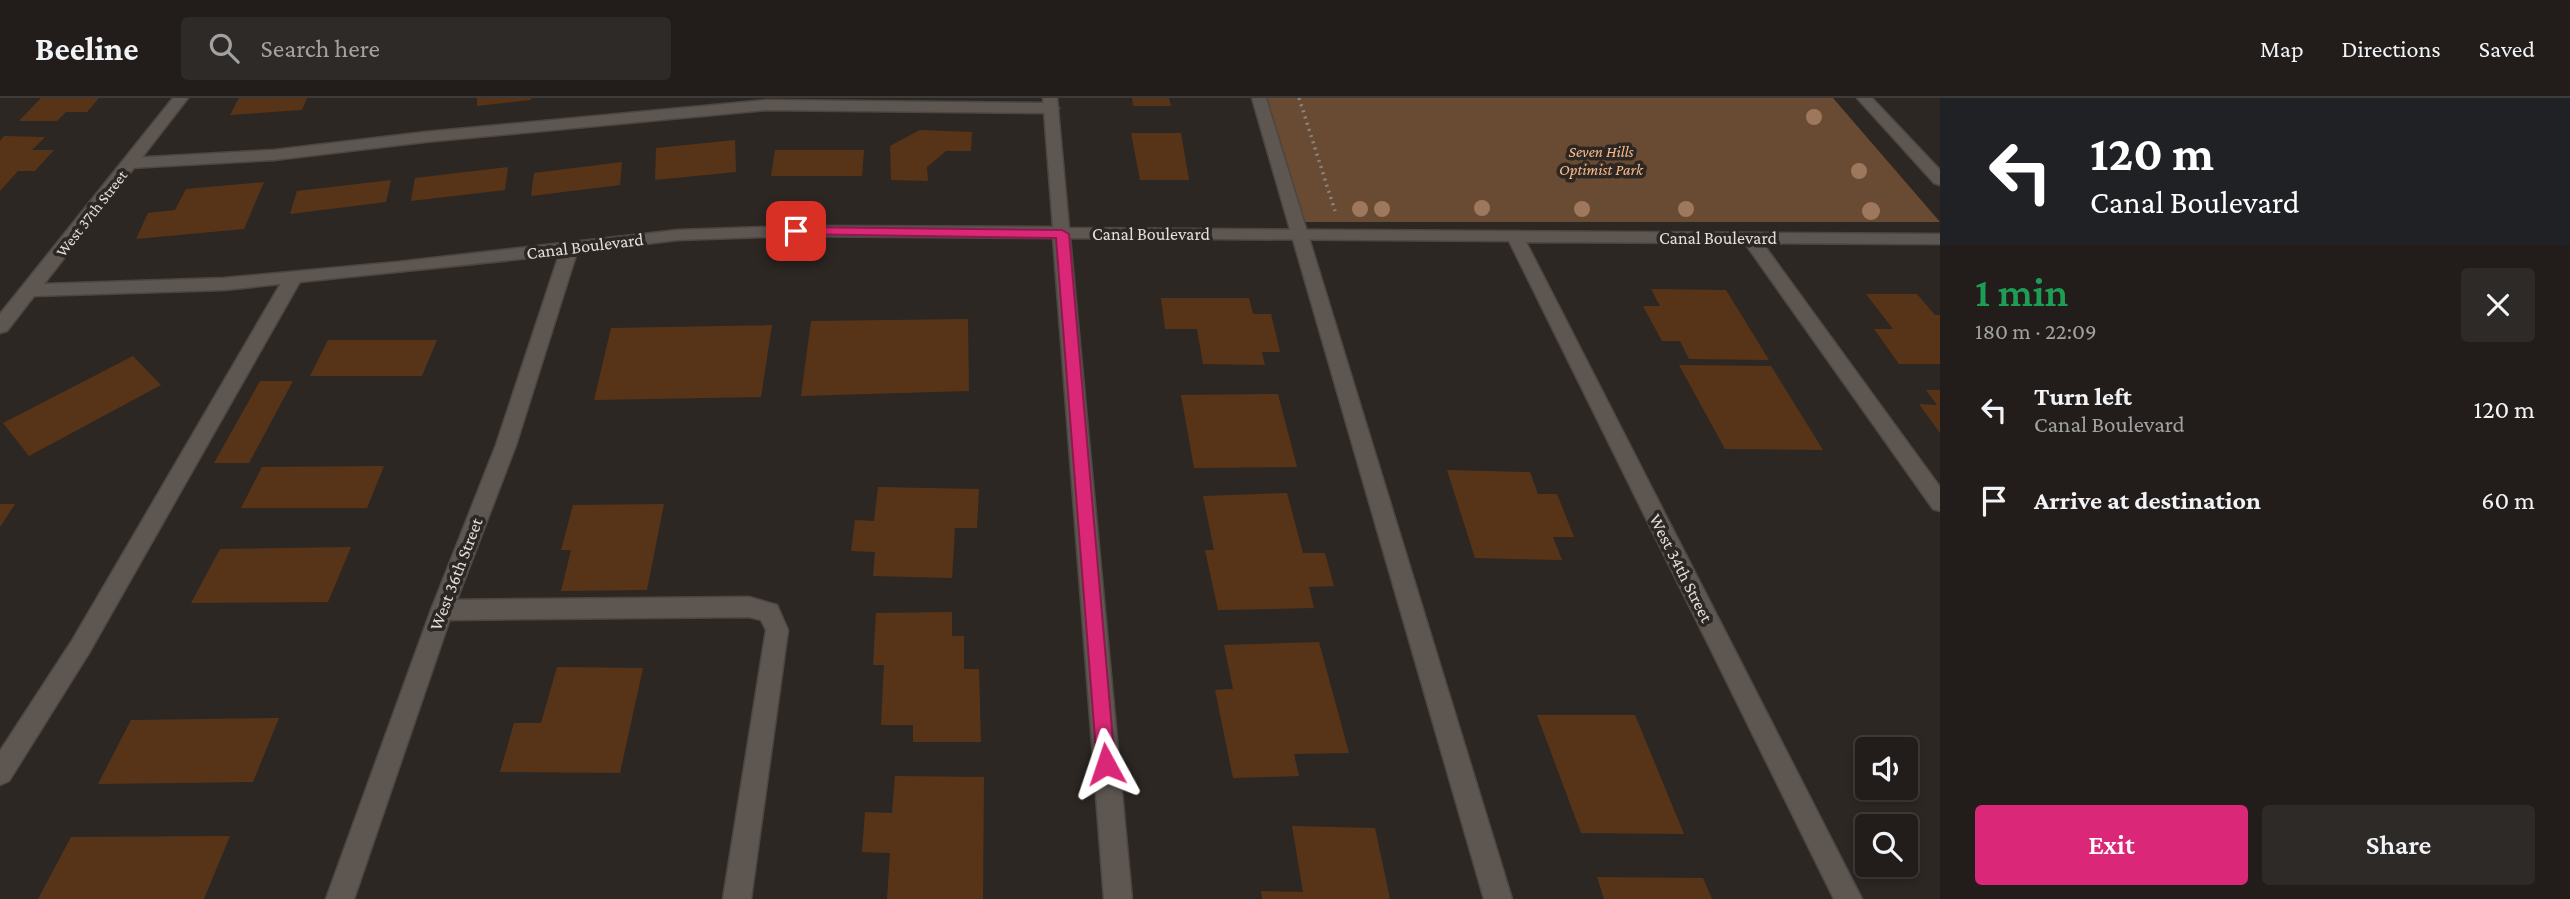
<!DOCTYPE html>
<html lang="en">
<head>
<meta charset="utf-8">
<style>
  :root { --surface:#221d1a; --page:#2e2a27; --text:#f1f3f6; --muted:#a2a2a2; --line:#3f3b39; --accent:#db2777 }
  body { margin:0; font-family:"Crimson Pro",serif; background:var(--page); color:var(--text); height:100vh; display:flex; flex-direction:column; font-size:26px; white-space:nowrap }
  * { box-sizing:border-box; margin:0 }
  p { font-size:23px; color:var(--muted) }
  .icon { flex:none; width:38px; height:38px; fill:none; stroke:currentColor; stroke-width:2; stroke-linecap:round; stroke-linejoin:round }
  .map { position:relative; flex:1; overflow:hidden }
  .panel { display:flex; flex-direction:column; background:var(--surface); width:630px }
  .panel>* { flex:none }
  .hud { background:#202124; color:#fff; overflow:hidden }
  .controls { position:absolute; left:1855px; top:639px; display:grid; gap:14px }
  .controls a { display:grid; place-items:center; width:63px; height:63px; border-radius:7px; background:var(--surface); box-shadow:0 4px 10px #0003,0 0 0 2px var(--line); font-size:35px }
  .pin { position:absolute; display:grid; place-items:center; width:60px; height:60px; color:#fff; margin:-30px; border-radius:14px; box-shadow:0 4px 10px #0006 }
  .me { position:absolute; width:77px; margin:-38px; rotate:355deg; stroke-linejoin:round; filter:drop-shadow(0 0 5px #0008) }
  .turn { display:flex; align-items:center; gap:24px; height:147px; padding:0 35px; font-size:32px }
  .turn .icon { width:91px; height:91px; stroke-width:2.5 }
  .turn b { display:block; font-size:49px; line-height:60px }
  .round { display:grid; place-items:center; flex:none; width:74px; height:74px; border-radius:7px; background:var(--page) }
  .summary { display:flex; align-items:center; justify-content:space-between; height:119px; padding:0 35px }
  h1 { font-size:42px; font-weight:600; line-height:52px; color:#1e9e55 }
  .button { display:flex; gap:14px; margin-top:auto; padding:14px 35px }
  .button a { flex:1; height:80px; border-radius:7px; background:var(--accent); color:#fff; font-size:28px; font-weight:600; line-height:80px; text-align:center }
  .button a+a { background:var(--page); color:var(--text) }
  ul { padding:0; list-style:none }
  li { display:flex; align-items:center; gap:21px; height:91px; padding:0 35px }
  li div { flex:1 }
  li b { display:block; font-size:26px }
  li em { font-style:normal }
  header { display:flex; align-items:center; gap:42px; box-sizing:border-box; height:98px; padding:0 35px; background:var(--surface); border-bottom:2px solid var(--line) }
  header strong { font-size:33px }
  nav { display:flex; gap:38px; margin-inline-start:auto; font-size:24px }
  .search { width:490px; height:63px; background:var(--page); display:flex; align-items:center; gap:18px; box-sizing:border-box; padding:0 24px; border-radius:7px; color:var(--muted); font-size:26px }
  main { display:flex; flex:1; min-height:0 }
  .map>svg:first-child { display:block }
  .green { fill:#694a33 }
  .building { fill:#573418 }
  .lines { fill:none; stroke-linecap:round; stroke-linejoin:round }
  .service-casing { stroke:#4b4642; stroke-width:3 }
  .minor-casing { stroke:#4b4642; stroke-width:3 }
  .tertiary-casing { stroke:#4b4642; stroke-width:3 }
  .path { stroke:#8a8582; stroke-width:3.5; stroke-dasharray:2 4.5; stroke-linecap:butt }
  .service { fill:#5d5651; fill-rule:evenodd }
  .minor { fill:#5d5651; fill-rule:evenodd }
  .tertiary { fill:#5d5651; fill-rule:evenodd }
  .tree { fill:#9e785d }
  .route { fill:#db2777; stroke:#8e194d; stroke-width:2 }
  .labels { text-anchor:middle; stroke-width:7; stroke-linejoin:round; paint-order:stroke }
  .far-park-label { font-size:16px; font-style:italic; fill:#faba8c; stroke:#2d2723 }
  .far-street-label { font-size:16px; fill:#e3dedc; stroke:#2d2723 }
  .street-label { font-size:18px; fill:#e3dedc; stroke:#2d2723 }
</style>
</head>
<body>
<header>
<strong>Beeline</strong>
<div class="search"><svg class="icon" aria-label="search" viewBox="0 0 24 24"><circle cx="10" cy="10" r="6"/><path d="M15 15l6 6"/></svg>Search here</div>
<nav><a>Map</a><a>Directions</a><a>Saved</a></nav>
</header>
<main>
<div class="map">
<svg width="1940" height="801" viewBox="0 0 1940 801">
  <rect width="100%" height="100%" fill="#2d2723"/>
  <path class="green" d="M1262 0H1833L1940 124H1299Z"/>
  <path class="building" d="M41 0H99L87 14H66L57 23H19Z
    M239 0H307L302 12 230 17Z
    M477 0H531V2L477 8Z
    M1132 0H1169L1171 8H1133Z
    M920 32 972 34 971 53H946L927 69 928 83 891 82 890 48Z
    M1131 35H1181L1189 82H1140Z
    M4 38 45 39 32 52H54L35 73H18L0 93V43Z
    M735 42 736 74 655 82 656 50Z
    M775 52H864L862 78H771Z
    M622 64 620 87 531 98 534 75Z
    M508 69 505 92 411 103 415 80Z
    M391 82 386 104 290 116 297 93Z
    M264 84 244 131 136 141 148 115 175 112 186 91Z
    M1651 191 1726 192 1769 262 1689 261 1680 243H1662L1643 208H1660Z
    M1866 196H1917L1935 217H1940V266H1899L1874 231H1893Z
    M1161 200H1249L1253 216H1271L1280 254H1262L1265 267 1203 266 1197 231H1165Z
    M968 221 969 293 801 298 811 223Z
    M772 227 761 299 594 302 611 230Z
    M328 242H437L422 278H310Z
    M133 258 161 287 29 358 3 325Z
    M1679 267 1771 268 1823 352 1725 351Z
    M260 283H293L249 365H214Z
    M1926 292H1940V335L1919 306 1937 307Z
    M1278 296 1297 369 1194 370 1181 297Z
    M384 368 367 410H241L262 369Z
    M1447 372 1530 374 1538 396H1557L1574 439H1553L1562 462 1475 460Z
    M878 389 979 391 977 430H955L952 480 873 478 875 454 851 453 855 422 874 423Z
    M1287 395 1303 455H1325L1334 488 1309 489 1314 510 1218 512 1205 452H1214L1203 398Z
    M0 406H15L0 429Z
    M664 406 647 492 561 493 571 452H561L573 407Z
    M351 449 328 504 191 505 220 451Z
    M952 514V538H964V571H979L981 644H913V627H881L884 567H873L876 515Z
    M1319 544 1349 655 1294 656 1299 678 1233 680 1215 592 1233 591 1224 547Z
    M557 569 643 570 620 675 500 674 514 625H541Z
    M1537 617H1635L1684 736 1581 735Z
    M279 620 253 684 98 686 131 622Z
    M895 678 984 679 983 801H887L890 755 862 754 865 714 892 715Z
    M1292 728 1375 730 1390 801H1262L1261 793 1303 794Z
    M230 738 204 801H38L71 739Z
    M1597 779 1703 780 1712 801H1604Z"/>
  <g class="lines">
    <defs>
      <path id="service" d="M1252 0H1266L1512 801H1484Z
        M766 2 1051 5 1059 10 1051 15 766 12 425 44 274 62 130 70 122 65 130 60 274 52 425 34Z
        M1750 135 1756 136 1940 389V413L1933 411 1744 144 1741 140Z
        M293 174 302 180 89 555 9 683 0 687V653L73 541 284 180Z
        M749 499 777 507 788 532 751 801H723L766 532 761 522 749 519 442 522 434 519 431 512 434 505 442 502Z"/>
      <path id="minor" d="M173 0H188L44 186 224 180 397 164 678 132 796 128 1053 129 1043 0H1057L1069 130 1940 136V146L1526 144 1862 801H1834L1509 143 1070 140 1132 801H1104L1053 140 796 138 678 142 577 154 516 347 453 512 354 801H326L431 512 496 347 559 157 224 192 34 198 7 233 0 235V216Z"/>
      <path id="tertiary" d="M1857 0H1872L1940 72V87L1934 85Z"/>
    </defs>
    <use href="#service" class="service-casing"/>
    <use href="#minor" class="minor-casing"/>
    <use href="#tertiary" class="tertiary-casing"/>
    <path class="path" d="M1299 0 1335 113"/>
    <use href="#service" class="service"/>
    <use href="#minor" class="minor"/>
    <use href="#tertiary" class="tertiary"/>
  </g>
  <g class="tree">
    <circle cx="1814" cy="19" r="8"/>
    <circle cx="1859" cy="73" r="8"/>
    <circle cx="1482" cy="110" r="8"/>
    <circle cx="1360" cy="111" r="8"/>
    <circle cx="1382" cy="111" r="8"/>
    <circle cx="1582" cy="111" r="8"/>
    <circle cx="1686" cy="111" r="8"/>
    <circle cx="1871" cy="113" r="9"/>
  </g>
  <path class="route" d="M796 129 1062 132 1069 136 1115 666 1113 672 1106 674 1099 672 1097 666 1056 140 791 136 789 133Z"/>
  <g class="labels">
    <g class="far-park-label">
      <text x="1601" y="59">Seven Hills<tspan x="1601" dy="18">Optimist Park</tspan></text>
    </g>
    <g class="far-street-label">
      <text transform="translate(91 115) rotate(-52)" y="6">West 37th Street</text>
    </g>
    <g class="street-label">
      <text x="1151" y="142">Canal Boulevard</text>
      <text x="1718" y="146">Canal Boulevard</text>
      <text transform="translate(585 148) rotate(-7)" y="6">Canal Boulevard</text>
      <text transform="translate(1681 470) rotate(63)" y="6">West 34th Street</text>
      <text transform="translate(456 476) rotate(-69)" y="6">West 36th Street</text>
    </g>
  </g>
</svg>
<div class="controls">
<a><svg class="icon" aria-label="sound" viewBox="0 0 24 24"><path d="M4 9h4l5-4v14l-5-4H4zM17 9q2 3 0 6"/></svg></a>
<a><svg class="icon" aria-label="search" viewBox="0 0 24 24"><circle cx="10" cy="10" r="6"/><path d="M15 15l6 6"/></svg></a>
</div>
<div class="pin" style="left:796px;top:133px;background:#d93025"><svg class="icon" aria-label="arrive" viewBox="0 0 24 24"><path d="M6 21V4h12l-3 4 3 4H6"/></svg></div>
<svg class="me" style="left:1106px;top:666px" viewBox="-20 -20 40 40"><path d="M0-17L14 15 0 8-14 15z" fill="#db2777" stroke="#fff" stroke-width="4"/></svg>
</div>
<section class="panel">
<div class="hud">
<div class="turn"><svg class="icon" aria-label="left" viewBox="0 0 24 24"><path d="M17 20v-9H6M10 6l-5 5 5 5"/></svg><div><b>120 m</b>Canal Boulevard</div></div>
</div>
<div class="summary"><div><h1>1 min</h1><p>180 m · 22:09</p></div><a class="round"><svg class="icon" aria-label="close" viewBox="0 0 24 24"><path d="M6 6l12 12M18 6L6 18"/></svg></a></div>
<ul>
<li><svg class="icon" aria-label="left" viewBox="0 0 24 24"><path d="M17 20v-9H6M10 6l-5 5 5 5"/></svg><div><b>Turn left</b><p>Canal Boulevard</p></div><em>120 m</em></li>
<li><svg class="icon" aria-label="arrive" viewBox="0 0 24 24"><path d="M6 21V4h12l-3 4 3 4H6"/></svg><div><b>Arrive at destination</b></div><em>60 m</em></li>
</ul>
<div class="button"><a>Exit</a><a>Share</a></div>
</section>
</main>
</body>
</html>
